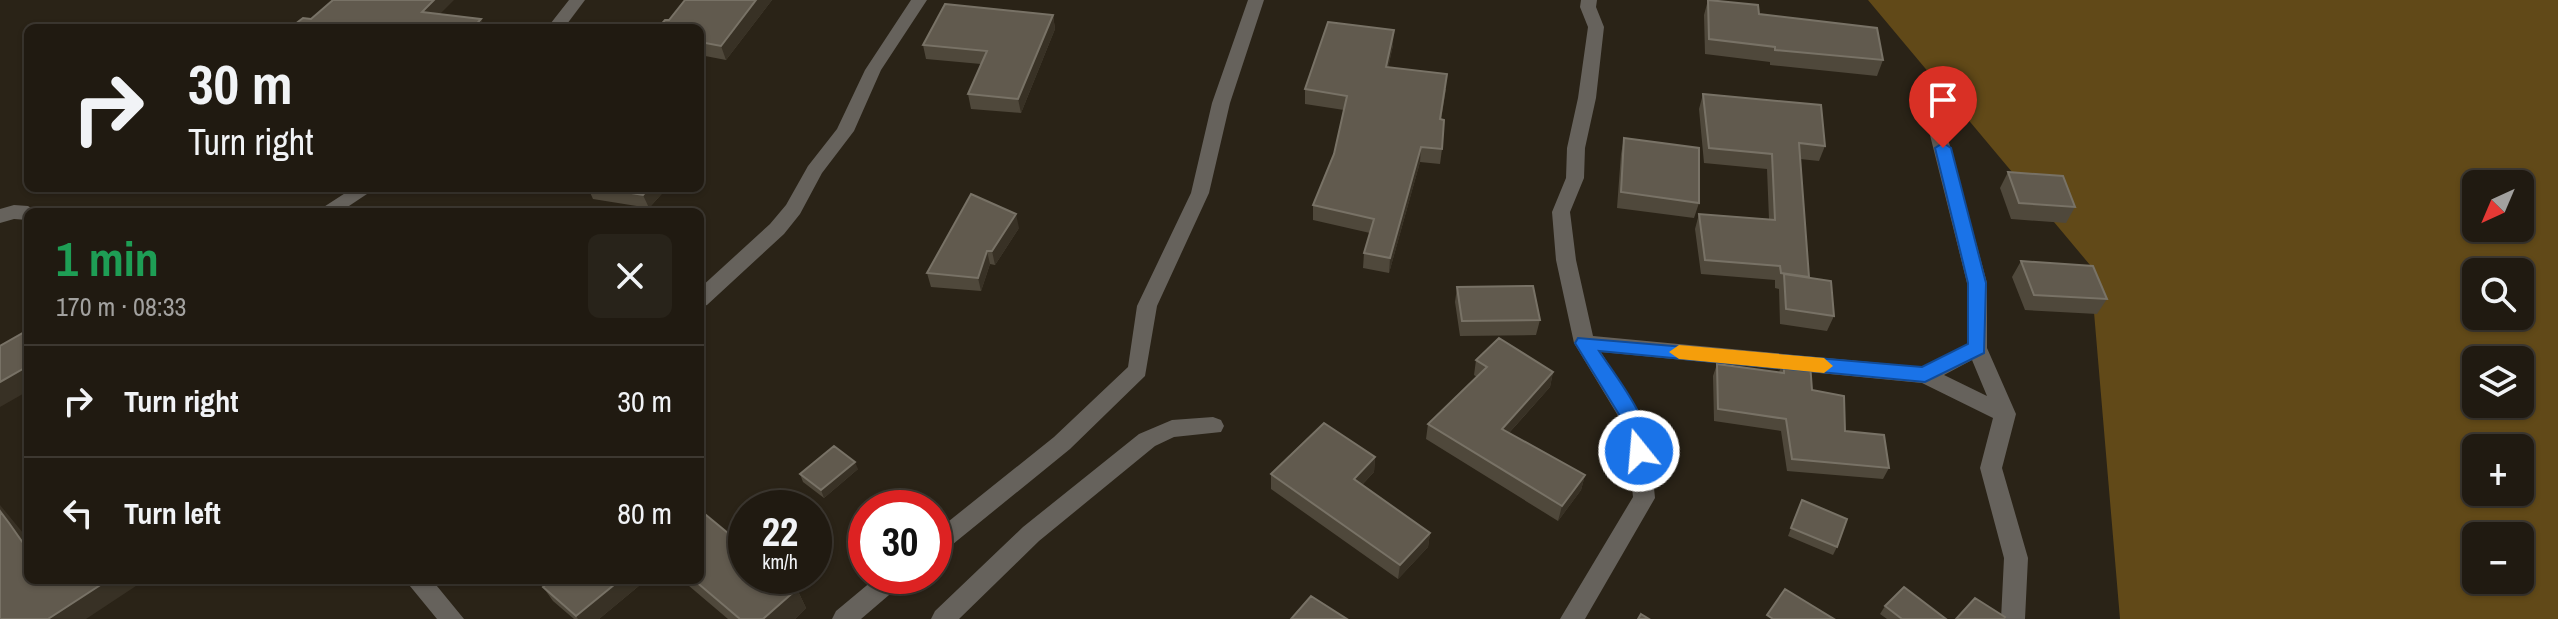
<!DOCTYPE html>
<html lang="en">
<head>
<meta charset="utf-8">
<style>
  :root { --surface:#201a11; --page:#28231a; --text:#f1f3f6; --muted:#a2a19f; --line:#3d3831 }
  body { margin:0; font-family:"Archivo Narrow",sans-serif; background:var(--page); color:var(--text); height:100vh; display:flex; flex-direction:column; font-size:30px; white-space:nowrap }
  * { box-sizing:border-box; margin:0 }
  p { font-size:26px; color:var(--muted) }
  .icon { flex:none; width:44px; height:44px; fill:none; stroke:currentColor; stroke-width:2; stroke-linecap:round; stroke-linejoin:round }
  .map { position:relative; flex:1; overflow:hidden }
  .side { position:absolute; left:24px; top:208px; width:680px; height:376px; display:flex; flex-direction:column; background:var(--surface); border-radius:12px; box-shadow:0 2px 6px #0004,0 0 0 2px var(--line) }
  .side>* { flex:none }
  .guide { position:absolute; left:24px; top:24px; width:680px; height:168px; border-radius:12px; box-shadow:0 2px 6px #0004,0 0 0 2px var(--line); background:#201a11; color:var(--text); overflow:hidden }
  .needle { width:52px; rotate:224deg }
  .tools { position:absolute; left:2462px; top:170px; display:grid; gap:16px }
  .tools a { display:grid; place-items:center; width:72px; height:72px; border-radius:12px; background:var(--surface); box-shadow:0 2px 6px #0004,0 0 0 2px var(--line); font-size:40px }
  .speed { position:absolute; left:728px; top:490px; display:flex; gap:16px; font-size:40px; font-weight:700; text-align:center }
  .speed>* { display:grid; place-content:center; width:104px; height:104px; border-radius:50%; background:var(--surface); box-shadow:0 2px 6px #0004,0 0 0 2px var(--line); line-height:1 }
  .speed small { font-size:20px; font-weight:400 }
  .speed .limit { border:12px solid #d22; background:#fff; color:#111 }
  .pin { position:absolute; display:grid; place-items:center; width:68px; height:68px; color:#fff; margin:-82px -34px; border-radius:50% 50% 50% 0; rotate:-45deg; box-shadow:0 0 8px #0007 }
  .pin .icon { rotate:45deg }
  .me { position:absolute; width:88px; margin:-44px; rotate:343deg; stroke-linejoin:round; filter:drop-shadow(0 0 6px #0008) }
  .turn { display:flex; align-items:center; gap:28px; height:168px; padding:0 32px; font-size:36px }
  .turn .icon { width:104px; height:104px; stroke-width:2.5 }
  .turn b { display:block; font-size:56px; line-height:68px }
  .round { display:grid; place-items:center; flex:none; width:84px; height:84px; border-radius:12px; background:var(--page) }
  .overview { display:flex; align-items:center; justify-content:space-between; height:136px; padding:0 32px }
  h1 { font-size:48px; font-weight:700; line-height:60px; color:#1e9e55 }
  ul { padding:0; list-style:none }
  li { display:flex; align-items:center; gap:24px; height:112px; padding:0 32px; border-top:2px solid var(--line) }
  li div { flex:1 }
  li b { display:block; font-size:30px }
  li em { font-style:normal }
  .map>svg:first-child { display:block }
  .forest { fill:#614918; fill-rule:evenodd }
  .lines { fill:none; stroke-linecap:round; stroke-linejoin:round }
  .minor { fill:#66625c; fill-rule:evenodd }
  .wall { fill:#4f483b }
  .shaded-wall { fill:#383125 }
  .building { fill:#615a4e; stroke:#787266; stroke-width:2 }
  .route { fill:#1a73e8; stroke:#114b97; stroke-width:2 }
  .slow { fill:#f59e0b }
</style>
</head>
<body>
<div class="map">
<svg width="2558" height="619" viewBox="0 0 2558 619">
  <rect width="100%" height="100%" fill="#2a2317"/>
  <path class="forest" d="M1868 0H2558V619H2120L2090 265ZM2476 184H2520V228H2476ZM2476 272H2520V316H2476ZM2476 360H2520V404H2476ZM2476 448H2520V492H2476ZM2476 536H2520V580H2476Z"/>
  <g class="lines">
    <path class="minor" d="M569 0H585L564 28H547Z
      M911 0H927L881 70 854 131 822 173 800 214 784 234 707 305 700 307V288L770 224 786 205 808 166 837 129 865 70Z
      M1248 0H1264L1230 103 1209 193 1157 306 1145 376 1070 449 942 553 934 556V533L1054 437 1128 367 1137 306 1191 193 1212 103Z
      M1581 0H1597L1596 7 1604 27 1596 98 1585 148 1584 178 1570 212 1576 260 1593 336 1923 367 1967 344V283L1920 95 1923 91H1935L1987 283V348L2016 414 2002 468 2028 558 2025 619H2001L2004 558 1980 468 1993 418 1922 383 1601 352 1648 428 1655 498 1585 619H1560L1633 497 1626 429 1574 343 1556 260 1552 212 1566 178 1567 148 1578 98 1588 27 1580 7ZM1972 360 1987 396 1944 375Z
      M353 188H376L340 212H316Z
      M14 205 28 206 37 212H28V220L14 219 0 223V209Z
      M1213 417 1221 420 1224 426 1221 432 1174 437 1155 446 1039 541 959 619H931L935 611 1023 527 1139 434 1172 420Z
      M878 576H907L903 583 861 619H832L836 611Z
      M405 580H432L464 619H437Z"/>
  </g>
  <path class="wall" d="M685 0H772L726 60 700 55V28L669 20Z
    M1708 0 1759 14 1883 60 1877 76 1770 65V62L1705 54 1704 15Z
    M1053 15 1055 29 1021 113 971 109 968 94 981 64 926 59 923 45Z
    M1393 45 1388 68 1446 89 1441 120 1442 149 1440 164 1420 162 1389 273 1363 268 1364 253 1370 233 1313 220V205L1334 154 1344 110 1305 104V89Z
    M1703 94 1825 146 1819 161 1800 159 1808 277 1834 316 1827 331 1780 324 1779 289 1775 288V280L1701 274 1695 229 1699 214 1769 219 1767 169 1704 163 1699 109Z
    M1624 138 1699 203 1694 218 1617 208 1621 154Z
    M2008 172 2075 207 2066 223 2011 219 2000 188Z
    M588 188H667L649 208 593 199Z
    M1019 228 995 265 990 264 981 291 931 287 927 273Z
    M2021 261 2107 299 2097 314 2025 310 2012 277Z
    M1457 287 1540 320 1536 335 1460 336 1455 302Z
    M1476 360 1553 372 1550 387 1509 433 1585 475 1581 490 1558 521 1426 439 1428 424 1477 377 1474 375Z
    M1784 360 1812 390 1845 431 1889 468 1883 479 1787 471 1781 431 1714 421 1713 376 1717 364 1779 372Z
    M1375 457 1374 472 1362 485 1430 533 1428 547 1398 579 1271 489V474Z
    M858 469 824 498 803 482 800 474Z
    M1802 500 1837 547 1833 555 1788 536Z
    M551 580H646L599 619H574L553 601 543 587Z
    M682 580H700L797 589 806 608 795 619H728Z
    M1885 606 1946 619H1887L1880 614Z"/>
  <path class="shaded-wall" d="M434 0H454L429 25 422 12Z
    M756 0H772L726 60 721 46Z
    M1053 15 1055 29 1021 113 1018 99Z
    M481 19 485 28H473Z
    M1394 30 1393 45 1385 82 1386 67Z
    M1421 147 1420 162 1389 273 1390 258Z
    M649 188H667L649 208 643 195Z
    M1016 214 1019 228 995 265 992 251Z
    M987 251 990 264 981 291 978 278Z
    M28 366V391L0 407V382Z
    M1553 372 1550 387 1499 444 1502 429Z
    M1375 457 1374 472 1353 494 1354 479Z
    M855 462 858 469 824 498 821 490Z
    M1585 475 1581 490 1558 521 1562 506Z
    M0 505 28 539V550L0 511Z
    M1430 533 1428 547 1398 579 1400 565Z
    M108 580H145L86 619H48Z
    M620 580H646L599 619H578L576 616Z
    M797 589 806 608 795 619H763Z"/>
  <path class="building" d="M333 0H434L422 12 481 19 473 28H290L303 18 311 19Z
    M685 0H756L721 46 700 42V28H658L665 20H669Z
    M1708 0 1758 5 1759 14 1877 28 1883 60 1775 50V47L1709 39Z
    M945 4 1053 15 1018 99 968 94 987 51 923 45Z
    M1328 22 1394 30 1386 67 1447 74 1440 119 1444 120 1442 149 1421 147 1390 258 1364 253 1374 219 1313 205 1334 154 1347 96 1305 89Z
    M1703 94 1821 105 1825 146 1799 143 1809 277 1781 273 1780 266 1705 260 1699 214 1775 220 1772 154 1709 148Z
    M1624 138 1699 148V203L1621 192Z
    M2008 172 2063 176 2075 207 2019 203Z
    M601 188H649L643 195Z
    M971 194 1016 214 992 251H987L978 278 927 273Z
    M2021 261 2093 266 2107 299 2034 295Z
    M1784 274 1831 281 1834 316 1786 309Z
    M1533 286 1540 320 1462 321 1457 287Z
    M28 330V366L0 382V346Z
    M1499 338 1553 372 1502 429 1585 475 1562 506 1428 424 1487 367 1476 360Z
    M1784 360 1810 363 1812 390 1844 396 1845 431 1884 435 1889 468 1792 459 1786 419 1718 409 1717 364 1784 373Z
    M1324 423 1375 457 1354 479 1430 533 1400 565 1271 474Z
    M834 446 855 462 821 490 800 474Z
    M1802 500 1847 519 1837 547 1791 528Z
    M700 510 746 548V576H781L797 589 763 619H740L694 580H700Z
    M0 511 9 523 28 550V580H108L48 619H0Z
    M551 580H620L576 616 543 587Z
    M1904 587 1946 619H1902L1885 606Z
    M1785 589 1834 619H1773L1767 615Z
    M1311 596 1347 619H1291Z
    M1975 598 2005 617 2004 619H1956Z
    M1641 614 1649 619H1638Z"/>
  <path class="route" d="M1943 143 1951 148 1986 283 1984 353 1925 382 1599 351C1614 374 1660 431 1646 457H1632L1628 429 1575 343 1578 338 1922 367 1968 344V283L1935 148Z"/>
  <path class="slow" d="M1679 345 1824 358 1833 366 1824 373 1679 359 1669 352Z"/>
</svg>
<div class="tools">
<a><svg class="needle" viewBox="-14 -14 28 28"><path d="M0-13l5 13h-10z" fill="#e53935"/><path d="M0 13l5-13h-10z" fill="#a2a19f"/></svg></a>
<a><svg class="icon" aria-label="search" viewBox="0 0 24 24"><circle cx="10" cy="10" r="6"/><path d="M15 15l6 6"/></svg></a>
<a><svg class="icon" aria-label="layers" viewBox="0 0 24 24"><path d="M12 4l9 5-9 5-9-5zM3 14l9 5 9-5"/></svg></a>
<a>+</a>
<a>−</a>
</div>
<div class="speed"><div>22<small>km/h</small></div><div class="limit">30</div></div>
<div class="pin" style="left:1943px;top:148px;background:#d93025"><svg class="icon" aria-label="arrive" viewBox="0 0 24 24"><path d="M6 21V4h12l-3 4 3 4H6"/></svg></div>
<svg class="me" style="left:1639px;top:451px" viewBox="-20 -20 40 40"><circle r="17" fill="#1a73e8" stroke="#fff" stroke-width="3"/><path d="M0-11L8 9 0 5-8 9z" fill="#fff"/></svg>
<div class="guide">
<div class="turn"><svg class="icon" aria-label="right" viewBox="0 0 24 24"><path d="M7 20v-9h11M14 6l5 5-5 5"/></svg><div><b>30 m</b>Turn right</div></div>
</div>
<section class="side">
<div class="overview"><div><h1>1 min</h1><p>170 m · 08:33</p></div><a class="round"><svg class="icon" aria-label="close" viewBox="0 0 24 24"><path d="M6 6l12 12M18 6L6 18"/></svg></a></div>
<ul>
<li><svg class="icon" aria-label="right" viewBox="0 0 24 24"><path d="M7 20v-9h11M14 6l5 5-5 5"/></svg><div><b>Turn right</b></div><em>30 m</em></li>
<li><svg class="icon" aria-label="left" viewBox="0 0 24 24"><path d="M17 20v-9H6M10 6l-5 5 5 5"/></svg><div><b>Turn left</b></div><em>80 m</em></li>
</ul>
</section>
</div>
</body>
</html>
